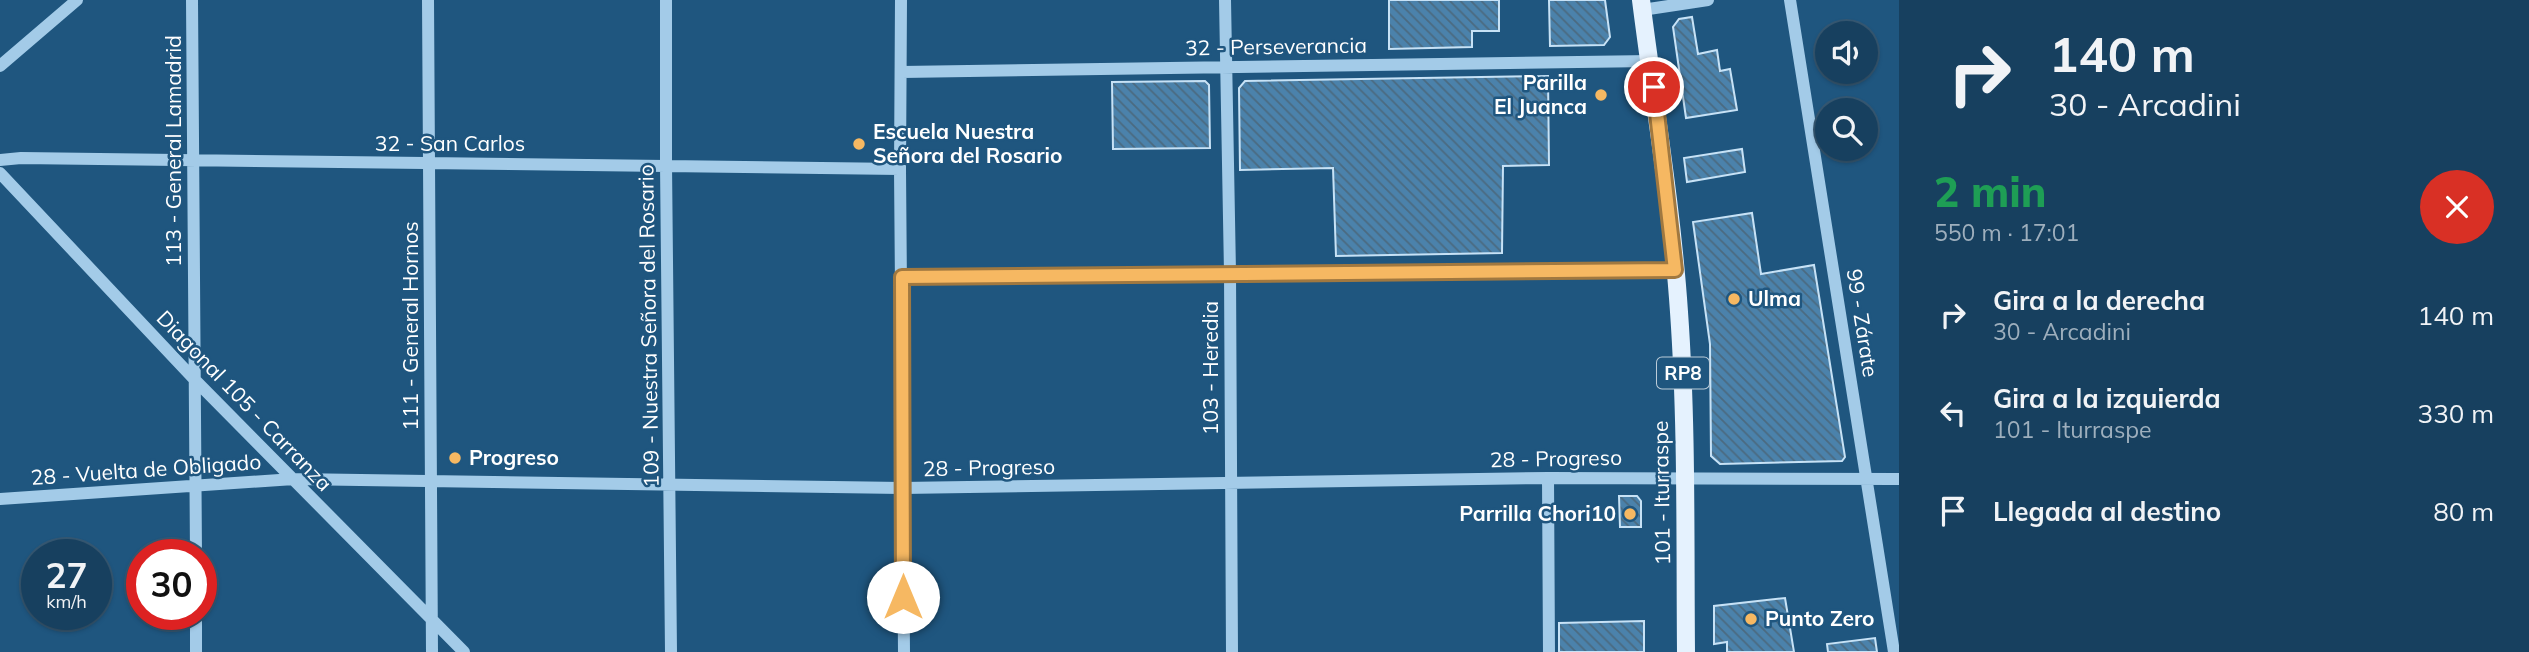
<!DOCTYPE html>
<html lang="es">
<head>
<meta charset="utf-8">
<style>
  :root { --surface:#17405f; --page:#204765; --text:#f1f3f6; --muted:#9eafbd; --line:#365974 }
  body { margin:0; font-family:Mulish,sans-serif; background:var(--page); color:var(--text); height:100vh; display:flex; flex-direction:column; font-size:26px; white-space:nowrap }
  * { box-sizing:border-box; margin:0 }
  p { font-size:23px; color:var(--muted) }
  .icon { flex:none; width:38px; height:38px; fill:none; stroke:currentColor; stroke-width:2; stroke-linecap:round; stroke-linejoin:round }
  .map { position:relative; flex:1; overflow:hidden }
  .panel { display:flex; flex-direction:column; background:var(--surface); width:630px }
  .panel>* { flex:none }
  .guide { background:#17405f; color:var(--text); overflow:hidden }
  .tools { position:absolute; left:1815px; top:21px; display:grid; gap:14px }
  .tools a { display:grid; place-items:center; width:63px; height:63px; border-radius:50%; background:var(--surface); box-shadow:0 2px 5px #0004,0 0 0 2px var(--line); font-size:35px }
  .speed { position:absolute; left:21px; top:539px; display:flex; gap:14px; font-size:35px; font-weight:700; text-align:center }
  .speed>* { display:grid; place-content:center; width:91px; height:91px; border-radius:50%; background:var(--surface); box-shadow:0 2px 5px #0004,0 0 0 2px var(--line); line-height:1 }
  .speed small { font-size:18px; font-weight:400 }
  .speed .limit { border:10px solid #d22; background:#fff; color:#111 }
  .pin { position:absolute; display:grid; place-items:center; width:60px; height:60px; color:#fff; margin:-30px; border:4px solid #fff; border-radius:50%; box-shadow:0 2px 7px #0007 }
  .me { position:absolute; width:77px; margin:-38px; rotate:0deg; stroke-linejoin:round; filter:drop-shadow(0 0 5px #0008) }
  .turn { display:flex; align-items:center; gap:24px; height:147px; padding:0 35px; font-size:32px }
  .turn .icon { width:91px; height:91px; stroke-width:2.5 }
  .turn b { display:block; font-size:49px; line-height:60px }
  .round { display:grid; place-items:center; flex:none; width:74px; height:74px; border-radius:37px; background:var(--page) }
  .summary { display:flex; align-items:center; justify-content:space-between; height:119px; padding:0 35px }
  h1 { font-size:42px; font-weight:800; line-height:52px; color:#1e9e55 }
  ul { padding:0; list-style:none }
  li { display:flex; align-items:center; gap:21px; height:98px; padding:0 35px }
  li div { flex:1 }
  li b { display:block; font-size:26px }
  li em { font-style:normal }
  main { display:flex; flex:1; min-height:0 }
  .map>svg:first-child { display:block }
  .building { fill:url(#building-back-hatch); stroke:#c7e2f6; stroke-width:2 }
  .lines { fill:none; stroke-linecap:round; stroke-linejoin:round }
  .minor { stroke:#a3cbe8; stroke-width:12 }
  .major { stroke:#e5f2fe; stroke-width:18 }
  .route-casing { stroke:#a07840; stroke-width:18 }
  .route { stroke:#f6b862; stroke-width:12 }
  .poi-dot { fill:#f6b862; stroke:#1f567f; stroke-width:2.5 }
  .labels { text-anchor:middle; stroke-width:5; stroke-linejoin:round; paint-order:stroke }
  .shield { fill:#1f567f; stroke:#bcccd9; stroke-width:2 }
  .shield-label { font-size:19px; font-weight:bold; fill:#fff }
  .street-label { font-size:21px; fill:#fff; stroke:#1f567f }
  .poi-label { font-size:21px; font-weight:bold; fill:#fff; stroke:#1f567f; text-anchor:start }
</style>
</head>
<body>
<main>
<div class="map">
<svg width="1899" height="652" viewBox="0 0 1899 652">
  <defs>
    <pattern id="building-back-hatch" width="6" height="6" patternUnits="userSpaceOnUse" patternTransform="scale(1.75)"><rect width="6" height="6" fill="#4b82ab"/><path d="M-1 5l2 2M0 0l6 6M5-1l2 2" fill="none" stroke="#4b6a80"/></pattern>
  </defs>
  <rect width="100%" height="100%" fill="#1f567f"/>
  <path class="building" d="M1389 0H1499V31H1472V47L1389 49Z
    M1549 0H1605L1610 37 1604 45 1550 46Z
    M1692 17 1698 54 1717 50 1720 71 1730 69 1737 110 1686 118 1673 27 1679 19Z
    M1548 76 1549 165 1503 166 1502 253 1336 256 1333 168 1240 170 1239 88 1245 81Z
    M1205 81 1209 85 1210 148 1113 149 1112 82Z
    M1742 149 1745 172 1687 182 1684 158Z
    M1752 213 1761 274 1814 265 1845 457 1842 461 1720 464 1711 456 1710 344 1693 222Z
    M1619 496H1637L1641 501V527H1620Z
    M1785 598 1794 652H1727V642L1714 644V606Z
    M1644 621V652H1559V623Z
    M1875 638 1877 652H1828L1827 644Z"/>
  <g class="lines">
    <path class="minor" d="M192 0 196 555
      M428 0 432 652
      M666 0V164L671 652
      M901 0 900 169 904 652
      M1225 0 1230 273 1232 652
      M1790 0 1894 652
      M1642 10 1708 0
      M0 66 77 0
      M902 72 1651 61
      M0 160 21 158 900 169
      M0 173 194 379 464 652
      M902 277 1675 270
      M1548 478 1549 652
      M0 499 294 479 902 488 1548 478 1899 479
      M196 614V652"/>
    <path class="major" d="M1641 0C1654 103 1672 207 1679 312 1687 425 1685 539 1686 652"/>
  </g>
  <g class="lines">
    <defs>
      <path id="route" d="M903 597 902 277 1675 270 1654 87"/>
    </defs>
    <use href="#route" class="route-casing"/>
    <use href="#route" class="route"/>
  </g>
  <g class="poi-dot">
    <circle cx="1601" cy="95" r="7"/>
    <circle cx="859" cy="144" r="7"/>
    <circle cx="1734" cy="299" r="7"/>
    <circle cx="455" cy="458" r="7"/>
    <circle cx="1630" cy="514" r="7"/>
    <circle cx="1751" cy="619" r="7"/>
  </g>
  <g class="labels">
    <rect class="shield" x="1657" y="357.5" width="52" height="31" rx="5"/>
    <g class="shield-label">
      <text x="1683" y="380">RP8</text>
    </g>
    <g class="street-label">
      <text transform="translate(1276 47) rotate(-1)" y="7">32 - Perseverancia</text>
      <text x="450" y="151">32 - San Carlos</text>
      <text transform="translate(174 151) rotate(-90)" y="7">113 - General Lamadrid</text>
      <text transform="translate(1862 323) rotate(81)" y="7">99 - Zárate</text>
      <text transform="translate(411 326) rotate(-90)" y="7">111 - General Hornos</text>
      <text transform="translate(649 326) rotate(-91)" y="7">109 - Nuestra Señora del Rosario</text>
      <text transform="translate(1211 368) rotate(-90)" y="7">103 - Heredia</text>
      <text transform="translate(244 401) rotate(46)" y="7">Diagonal 105 - Carranza</text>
      <text transform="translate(1556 459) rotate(-1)" y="7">28 - Progreso</text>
      <text transform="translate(989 468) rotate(-1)" y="7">28 - Progreso</text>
      <text transform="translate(146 470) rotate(-4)" y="7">28 - Vuelta de Obligado</text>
      <text transform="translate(1662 493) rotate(-91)" y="7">101 - Iturraspe</text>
    </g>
    <g class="poi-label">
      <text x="1587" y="90" text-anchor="end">Parilla<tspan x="1587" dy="24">El Juanca</tspan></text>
      <text x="873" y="139">Escuela Nuestra<tspan x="873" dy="24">Señora del Rosario</tspan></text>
      <text x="1748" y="306">Ulma</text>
      <text x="469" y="465">Progreso</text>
      <text x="1616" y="521" text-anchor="end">Parrilla Chori10</text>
      <text x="1765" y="626">Punto Zero</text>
    </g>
  </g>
</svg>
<div class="tools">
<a><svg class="icon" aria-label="sound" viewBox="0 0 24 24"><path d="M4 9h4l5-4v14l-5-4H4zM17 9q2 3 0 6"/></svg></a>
<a><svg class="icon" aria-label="search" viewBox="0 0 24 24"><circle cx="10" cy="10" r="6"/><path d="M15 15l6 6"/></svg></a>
</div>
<div class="speed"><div>27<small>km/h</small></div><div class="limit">30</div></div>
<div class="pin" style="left:1654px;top:87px;background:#d93025"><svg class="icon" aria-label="arrive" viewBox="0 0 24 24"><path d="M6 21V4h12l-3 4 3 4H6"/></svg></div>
<svg class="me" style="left:903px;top:597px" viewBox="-20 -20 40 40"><circle r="19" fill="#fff"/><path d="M0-13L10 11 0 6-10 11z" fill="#f6b862"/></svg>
</div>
<section class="panel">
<div class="guide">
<div class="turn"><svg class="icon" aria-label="right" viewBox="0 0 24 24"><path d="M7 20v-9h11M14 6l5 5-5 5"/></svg><div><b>140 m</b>30 - Arcadini</div></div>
</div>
<div class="summary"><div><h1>2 min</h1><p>550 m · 17:01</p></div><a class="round" style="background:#d93025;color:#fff"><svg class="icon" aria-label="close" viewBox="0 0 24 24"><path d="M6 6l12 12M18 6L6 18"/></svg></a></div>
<ul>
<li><svg class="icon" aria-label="right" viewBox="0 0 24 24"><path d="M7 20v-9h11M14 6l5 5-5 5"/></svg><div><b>Gira a la derecha</b><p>30 - Arcadini</p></div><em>140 m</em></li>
<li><svg class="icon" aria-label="left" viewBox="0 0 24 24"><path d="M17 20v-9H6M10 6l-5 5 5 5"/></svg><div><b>Gira a la izquierda</b><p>101 - Iturraspe</p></div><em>330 m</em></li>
<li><svg class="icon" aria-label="arrive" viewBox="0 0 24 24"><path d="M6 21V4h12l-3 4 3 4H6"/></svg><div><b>Llegada al destino</b></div><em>80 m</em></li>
</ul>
</section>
</main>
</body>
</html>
